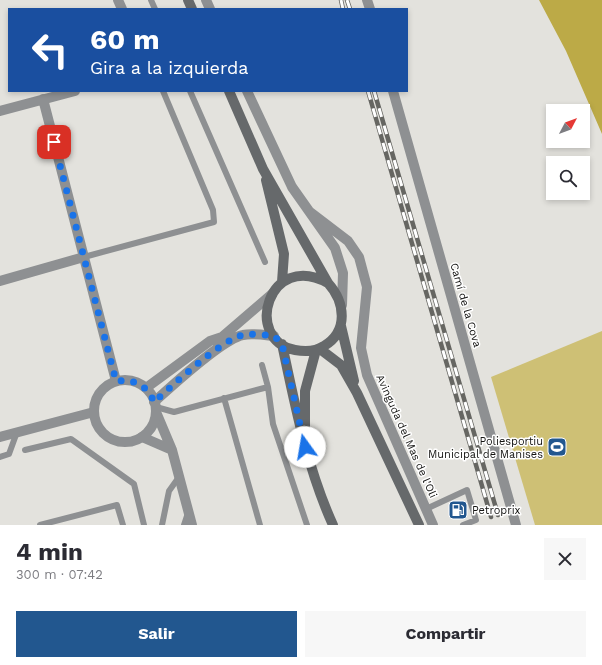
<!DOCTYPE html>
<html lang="es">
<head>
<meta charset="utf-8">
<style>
  :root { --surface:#fff; --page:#f7f7f7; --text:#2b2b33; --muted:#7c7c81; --accent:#22578f }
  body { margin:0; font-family:"Work Sans",sans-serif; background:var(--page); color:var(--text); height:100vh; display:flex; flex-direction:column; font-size:15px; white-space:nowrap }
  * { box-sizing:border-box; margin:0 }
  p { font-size:13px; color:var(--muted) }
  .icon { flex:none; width:22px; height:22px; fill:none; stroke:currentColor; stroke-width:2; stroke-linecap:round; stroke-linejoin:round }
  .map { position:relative; height:525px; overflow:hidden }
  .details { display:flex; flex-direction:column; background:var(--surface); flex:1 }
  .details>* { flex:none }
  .banner { position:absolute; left:8px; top:8px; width:400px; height:84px; border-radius:0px; box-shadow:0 2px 6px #0003; background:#1a4fa0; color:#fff; overflow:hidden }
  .needle { width:26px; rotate:49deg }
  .controls { position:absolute; left:546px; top:104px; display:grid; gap:8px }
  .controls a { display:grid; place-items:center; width:44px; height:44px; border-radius:0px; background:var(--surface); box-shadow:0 2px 6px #0003; font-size:20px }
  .pin { position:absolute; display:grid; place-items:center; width:34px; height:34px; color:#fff; margin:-17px; border-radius:8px; box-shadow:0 2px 6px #0006 }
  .me { position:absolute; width:44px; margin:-22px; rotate:347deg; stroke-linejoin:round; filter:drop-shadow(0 0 3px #0008) }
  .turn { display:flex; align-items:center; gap:14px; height:84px; padding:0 16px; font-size:18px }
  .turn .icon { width:52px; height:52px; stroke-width:2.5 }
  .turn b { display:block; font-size:28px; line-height:34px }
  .round { display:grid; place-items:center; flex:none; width:42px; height:42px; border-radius:0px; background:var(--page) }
  .summary { display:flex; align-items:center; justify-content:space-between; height:68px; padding:0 16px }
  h1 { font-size:24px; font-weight:700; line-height:30px }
  .cta { display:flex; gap:8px; margin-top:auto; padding:8px 16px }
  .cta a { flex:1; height:46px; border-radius:0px; background:var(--accent); color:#fff; font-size:16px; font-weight:700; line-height:46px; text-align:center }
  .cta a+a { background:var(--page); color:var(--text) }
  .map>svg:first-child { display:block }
  .green { fill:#cec075 }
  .forest { fill:#bcaa47 }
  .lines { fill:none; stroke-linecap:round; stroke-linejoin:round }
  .service { stroke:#8e9092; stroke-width:6 }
  .minor { stroke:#8e9092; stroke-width:10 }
  .tertiary { stroke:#8e9092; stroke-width:10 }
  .secondary { stroke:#66696b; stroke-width:10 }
  .rail-casing { stroke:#666662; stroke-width:4.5 }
  .rail { stroke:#fff; stroke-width:3; stroke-dasharray:9; stroke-linecap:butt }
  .route { stroke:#1a73e8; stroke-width:7; stroke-dasharray:0 12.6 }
  .labels { text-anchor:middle; stroke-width:3; stroke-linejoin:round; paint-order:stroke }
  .street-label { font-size:11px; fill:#141412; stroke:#fff }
  .poi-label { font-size:11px; fill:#141412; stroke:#fff; text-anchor:end }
</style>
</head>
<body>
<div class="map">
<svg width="602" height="525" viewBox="0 0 602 525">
  <rect width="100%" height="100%" fill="#e3e2dd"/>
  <path class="green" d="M602 331V525H535L491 377Z"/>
  <path class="forest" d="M539 0H602V134L566 51Z"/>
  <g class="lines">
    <path class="service" d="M151 0 155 9
      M190 91 265 262
      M84 257 214 222 213 210 163 91
      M262 365 268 387 273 424 307 525
      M224 398 260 525
      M156 407 174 412 268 387
      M25 450 71 439 134 484 144 525
      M0 457 9 454 17 432
      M426 509 467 490 476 520 463 525
      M40 525 117 505 123 525
      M162 525 169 491 179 477
      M184 525 188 513"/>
    <path class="minor" d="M118 0 122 9
      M206 0 210 9
      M367 0 370 9
      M247 91 292 187 335 248 343 273 342 305
      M393 91 516 525
      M43 99 116 381
      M0 111 75 91
      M310 212 348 241 359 257 367 287 361 348 367 375 433 525
      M0 281 84 257
      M146 388 210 341 222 337 272 294
      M154 402C172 386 222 339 243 335 252 333 264 335 274 336
      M156 412 172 450 192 525
      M0 437 94 412
      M142 437 172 450"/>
    <path class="tertiary" d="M94 411a31 31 0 1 1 62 0a31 31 0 1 1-62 0Z"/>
    <path class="secondary" d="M188 0 192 9
      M229 91 263 169 328 283C345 302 349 331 324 346 315 352 306 352 295 350 243 340 268 250 328 283
      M266 180 284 254 282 282
      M341 326 354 381
      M282 344C295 405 307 468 333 525
      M320 349 341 365 357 393 419 525
      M305 429V391L316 350"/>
    <defs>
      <path id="rail" d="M341 0 343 9
        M347 0 350 9
        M368 91 491 517
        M374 91 498 515"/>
    </defs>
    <use href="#rail" class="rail-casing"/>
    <use href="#rail" class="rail"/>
  </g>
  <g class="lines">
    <path class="route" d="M54 142 116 381C134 379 147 385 154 402 172 386 222 339 243 335 252 333 264 335 274 336L282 344 305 447"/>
  </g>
  <defs>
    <symbol id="stadium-square" viewBox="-11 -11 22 22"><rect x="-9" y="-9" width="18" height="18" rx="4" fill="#22578f" stroke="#fff"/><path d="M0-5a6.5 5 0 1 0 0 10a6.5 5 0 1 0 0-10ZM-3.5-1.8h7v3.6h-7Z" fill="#fff"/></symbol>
    <symbol id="fuel-square" viewBox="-11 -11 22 22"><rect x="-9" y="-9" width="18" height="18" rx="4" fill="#22578f" stroke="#fff"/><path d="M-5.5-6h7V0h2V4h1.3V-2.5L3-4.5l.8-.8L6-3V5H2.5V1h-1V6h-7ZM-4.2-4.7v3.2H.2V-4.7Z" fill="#fff"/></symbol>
  </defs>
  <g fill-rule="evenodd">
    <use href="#stadium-square" x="546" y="436" width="22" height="22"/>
    <use href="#fuel-square" x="447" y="499" width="22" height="22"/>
  </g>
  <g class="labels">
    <g class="street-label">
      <text transform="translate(466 305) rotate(74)" y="4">Camí de la Cova</text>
      <text transform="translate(407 436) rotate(66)" y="4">Avinguda del Mas de l'Oli</text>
    </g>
    <g class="poi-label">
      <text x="543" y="445">Poliesportiu<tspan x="543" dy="13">Municipal de Manises</tspan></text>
      <text x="472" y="514" text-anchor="start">Petroprix</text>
    </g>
  </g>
</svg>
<div class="controls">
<a><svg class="needle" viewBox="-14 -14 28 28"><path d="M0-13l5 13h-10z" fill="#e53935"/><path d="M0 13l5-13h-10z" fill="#7c7c81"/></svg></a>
<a><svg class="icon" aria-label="search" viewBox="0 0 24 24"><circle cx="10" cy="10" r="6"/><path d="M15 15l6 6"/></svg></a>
</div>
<div class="pin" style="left:54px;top:142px;background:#d93025"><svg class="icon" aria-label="arrive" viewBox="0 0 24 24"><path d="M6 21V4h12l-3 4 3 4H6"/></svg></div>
<svg class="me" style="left:305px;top:447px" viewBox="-20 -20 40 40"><circle r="19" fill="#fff"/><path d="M0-13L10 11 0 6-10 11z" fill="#1a73e8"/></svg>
<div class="banner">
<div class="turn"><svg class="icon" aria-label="left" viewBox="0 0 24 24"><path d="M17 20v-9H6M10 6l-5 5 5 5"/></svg><div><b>60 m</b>Gira a la izquierda</div></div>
</div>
</div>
<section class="details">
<div class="summary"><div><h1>4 min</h1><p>300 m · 07:42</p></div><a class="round"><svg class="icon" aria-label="close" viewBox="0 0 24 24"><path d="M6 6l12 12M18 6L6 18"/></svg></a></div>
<div class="cta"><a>Salir</a><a>Compartir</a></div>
</section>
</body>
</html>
